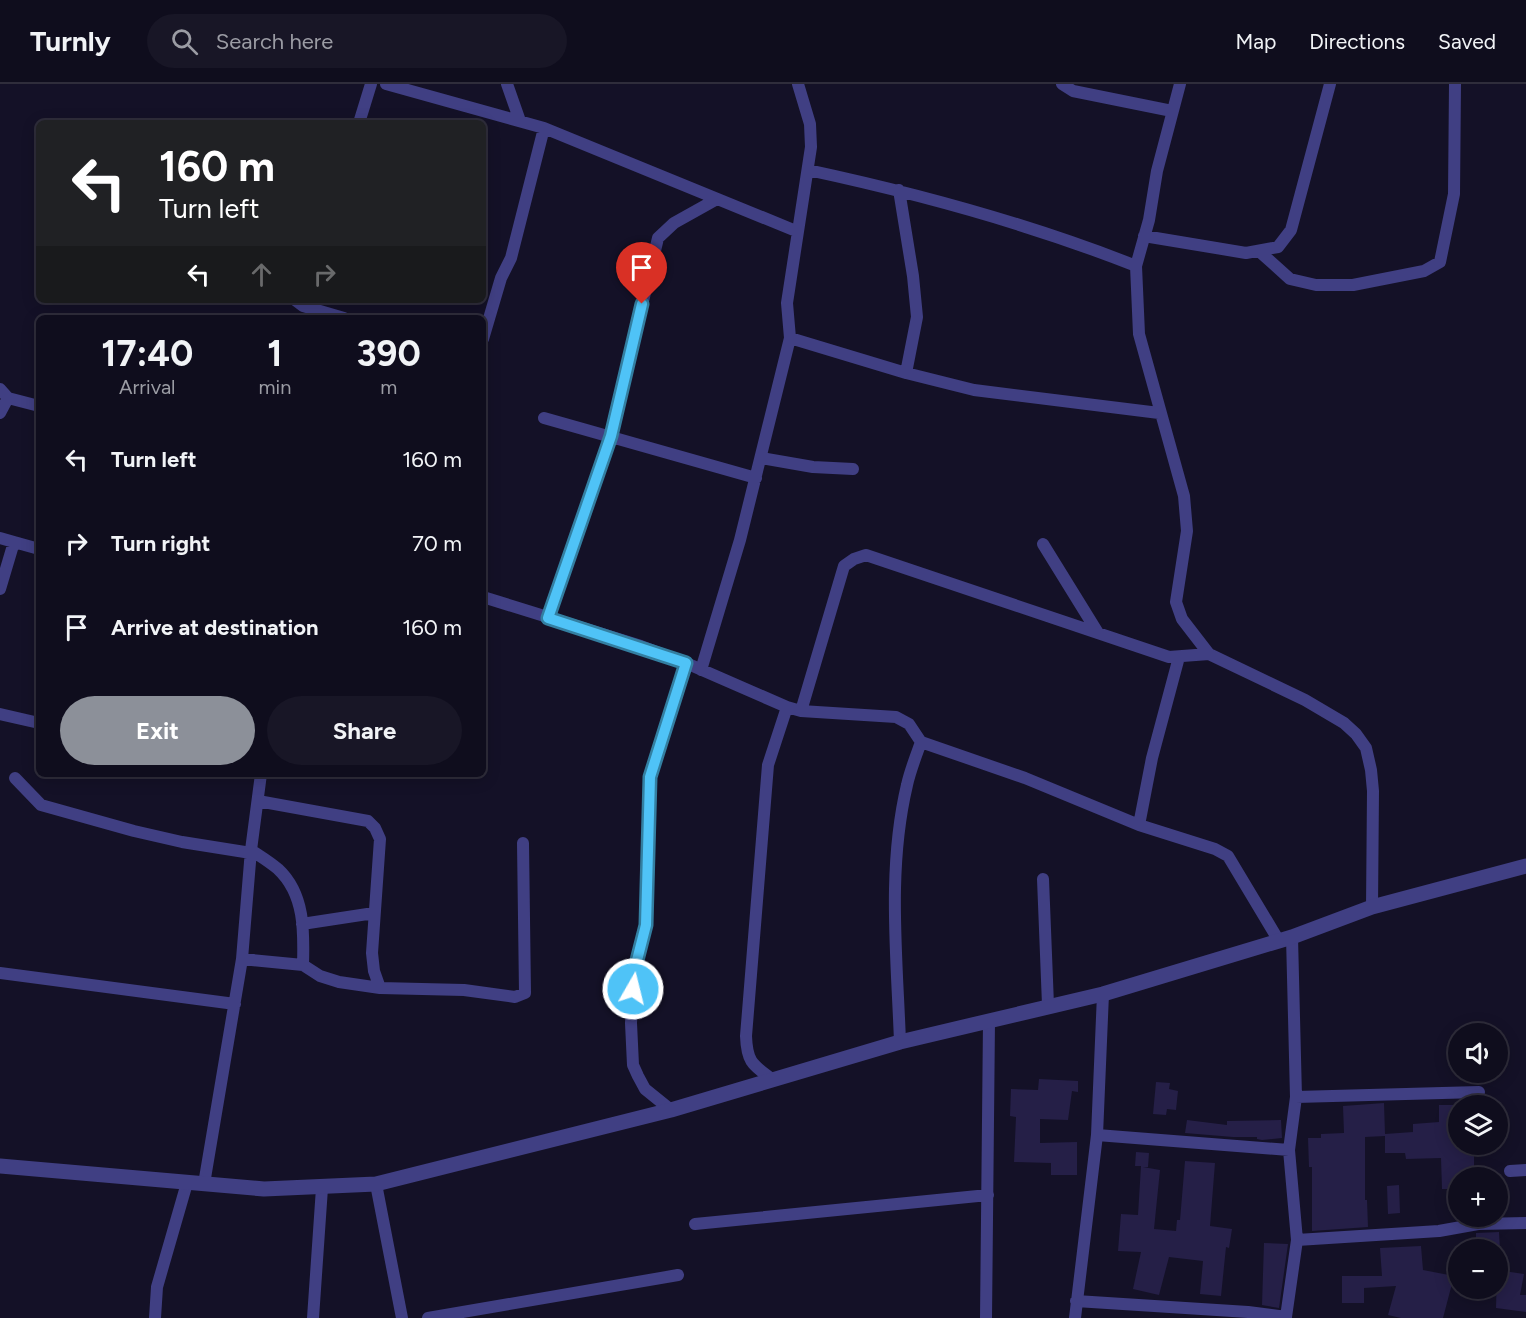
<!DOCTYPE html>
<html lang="en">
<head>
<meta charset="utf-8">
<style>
  :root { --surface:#0f0d1d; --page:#181626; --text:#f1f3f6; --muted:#9b9ca4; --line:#2f2d3b; --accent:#8c9099 }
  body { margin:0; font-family:Figtree,sans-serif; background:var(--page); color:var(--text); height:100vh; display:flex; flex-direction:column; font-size:22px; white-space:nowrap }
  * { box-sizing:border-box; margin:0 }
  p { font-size:20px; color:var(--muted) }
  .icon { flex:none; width:33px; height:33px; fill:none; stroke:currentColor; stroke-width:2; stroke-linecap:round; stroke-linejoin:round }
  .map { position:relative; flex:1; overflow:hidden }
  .drawer { position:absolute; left:36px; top:231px; width:450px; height:462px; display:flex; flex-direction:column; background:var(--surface); border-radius:9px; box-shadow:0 3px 15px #0003,0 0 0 2px var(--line) }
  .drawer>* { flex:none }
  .guide { position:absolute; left:36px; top:36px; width:450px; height:183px; border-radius:9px; box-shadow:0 3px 15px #0003,0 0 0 2px var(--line); background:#202124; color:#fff; overflow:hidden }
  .tools { position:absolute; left:1448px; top:939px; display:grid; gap:12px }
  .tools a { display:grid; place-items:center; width:60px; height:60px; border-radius:50%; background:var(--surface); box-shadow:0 3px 15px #0003,0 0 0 2px var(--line); font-size:30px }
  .pin { position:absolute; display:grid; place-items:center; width:51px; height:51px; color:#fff; margin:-62px -26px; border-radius:50% 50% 50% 0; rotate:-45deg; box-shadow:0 0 6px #0007 }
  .pin .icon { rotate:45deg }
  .me { position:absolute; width:66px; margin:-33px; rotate:8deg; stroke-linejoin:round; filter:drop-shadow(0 0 4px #0008) }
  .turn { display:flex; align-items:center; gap:21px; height:126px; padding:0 24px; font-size:27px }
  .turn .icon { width:78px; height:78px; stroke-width:2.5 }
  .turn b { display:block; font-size:42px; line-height:51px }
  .lanes { display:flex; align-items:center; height:57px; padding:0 24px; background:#0003; justify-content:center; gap:30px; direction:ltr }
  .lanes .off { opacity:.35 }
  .eta { display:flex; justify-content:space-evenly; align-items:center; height:102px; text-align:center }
  .eta b { font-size:36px; font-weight:700; line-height:42px }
  .primary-button { display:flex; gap:12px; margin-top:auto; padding:12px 24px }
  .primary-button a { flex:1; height:69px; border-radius:36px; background:var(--accent); color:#fff; font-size:24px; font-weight:700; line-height:69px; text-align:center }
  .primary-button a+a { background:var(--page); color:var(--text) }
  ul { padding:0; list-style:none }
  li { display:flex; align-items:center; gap:18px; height:84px; padding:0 24px }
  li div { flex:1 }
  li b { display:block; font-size:22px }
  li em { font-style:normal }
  header { display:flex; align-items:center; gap:36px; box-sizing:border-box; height:84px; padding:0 30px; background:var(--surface); border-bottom:2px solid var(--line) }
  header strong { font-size:28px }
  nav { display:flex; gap:33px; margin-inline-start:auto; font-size:21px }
  .search { width:420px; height:54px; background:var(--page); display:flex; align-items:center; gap:15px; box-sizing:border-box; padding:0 21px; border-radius:33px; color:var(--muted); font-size:22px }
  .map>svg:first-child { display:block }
  .building { fill:#251f47 }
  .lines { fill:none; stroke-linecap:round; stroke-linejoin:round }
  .minor { stroke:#403f83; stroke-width:12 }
  .tertiary { stroke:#403f83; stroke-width:15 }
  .route-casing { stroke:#337fa1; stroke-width:15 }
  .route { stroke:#4fc3f7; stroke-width:10 }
</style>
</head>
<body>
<header>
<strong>Turnly</strong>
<div class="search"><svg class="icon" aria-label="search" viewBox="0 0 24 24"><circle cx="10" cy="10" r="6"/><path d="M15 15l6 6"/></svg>Search here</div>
<nav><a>Map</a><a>Directions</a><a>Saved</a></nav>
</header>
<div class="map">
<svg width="1526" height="1234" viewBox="0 0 1526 1234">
  <rect width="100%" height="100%" fill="#141127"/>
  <path class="building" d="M1039 995 1078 997V1008L1072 1007 1068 1036 1040 1035V1059L1077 1058V1091H1051V1079L1014 1078 1016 1033 1010 1032 1011 1005 1038 1006Z
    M1156 998 1170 999 1169 1005 1178 1007 1176 1026 1167 1025 1166 1031 1153 1030Z
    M1384 1019 1385 1050 1413 1048V1040L1439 1038V1021H1458V1060H1474V1094H1458V1105H1442L1441 1074 1406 1075 1405 1069H1385V1052L1365 1053V1116H1367L1368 1143 1312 1147V1083H1309L1308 1054H1321V1050L1344 1049 1343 1022Z
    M1187 1036 1227 1041V1037L1281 1036 1282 1054 1262 1056 1257 1055V1053H1233L1185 1049Z
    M1136 1068 1149 1069 1148 1083H1143L1160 1086 1154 1145 1176 1147 1177 1136H1180L1185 1077 1215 1079 1210 1142 1232 1145 1229 1164 1226 1163 1221 1212 1200 1210 1203 1177 1169 1173 1159 1211 1133 1205 1141 1168 1118 1167 1121 1130 1138 1131 1141 1082H1135Z
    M1399 1101 1400 1129 1388 1130 1387 1102Z
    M1499 1148 1500 1166H1476V1149Z
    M1264 1159 1288 1160 1279 1224 1262 1221Z
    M1421 1162 1423 1186 1454 1192 1443 1234H1401L1388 1231 1396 1202 1364 1204V1219H1342V1192H1382L1380 1164Z
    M1497 1186 1524 1190 1520 1211H1526V1228L1496 1224Z"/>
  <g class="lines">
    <path class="minor" d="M386 0 544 44 796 147
      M507 0 520 37
      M1062 0 1073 7 1172 27
      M1180 0 1157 87 1149 136 1136 182 1139 250 1184 412 1187 447 1176 518 1182 535 1209 570 1305 616 1344 639 1356 650 1366 664 1371 686 1373 707 1372 823
      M359 39 371 0
      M808 86C920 110 1030 140 1136 182
      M899 106 913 192 917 233 906 289
      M1144 152 1246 169 1278 163 1291 146 1330 0
      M1260 168 1290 195 1316 201H1353L1424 187 1440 178 1454 110 1455 0
      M295 216 303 222 344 234
      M790 254 906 289 974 306 1159 329
      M483 255 501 194 511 174 544 44
      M0 305 8 314 39 322
      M0 329 8 314
      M544 334 756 394
      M761 374 813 383 853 385
      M0 454 14 458
      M1043 460 1098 549
      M0 505 14 458 39 465
      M483 513 641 562 686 579 787 623 801 627 896 633 909 640 921 658 1025 694 1139 741 1215 765 1228 772 1279 857
      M548 534 611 352 658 154 674 139 717 115
      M701 586 740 456 790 254 787 219 811 63 810 40 798 0
      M801 627 844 482 854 475 866 471 1169 573 1209 570
      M0 630 39 639
      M15 694 41 721 134 747 182 758 251 769
      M258 717 368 737 375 744 380 755 372 869 374 887 380 904
      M1139 741 1152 674 1179 573
      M251 766C260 772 270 778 278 785 305 810 304 848 303 881
      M1043 795 1048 921
      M302 840 374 829
      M242 875 303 881 320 892 339 898 380 904 464 906 515 913 525 909 523 759
      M0 889 235 920
      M900 958C897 873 887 785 907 701 910 687 916 672 921 658
      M773 996C753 981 747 979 746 952L768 681 787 623
      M1296 1013 1479 1008
      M671 1026 645 1005 638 992 633 981 631 939 634 888 646 841 650 693 686 579
      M1097 1051 1289 1066
      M1510 1087 1526 1086
      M204 1100 242 875 251 766 261 690
      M376 1100 402 1234
      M695 1140 988 1111
      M1297 1156 1439 1147 1478 1140 1526 1139
      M1076 1217 1248 1228 1286 1233 1297 1156 1289 1066 1296 1013 1292 853
      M155 1234 157 1203 187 1099
      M313 1234 322 1104
      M428 1234 678 1191
      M986 1234 989 937
      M1075 1234 1097 1051 1103 910"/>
    <path class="tertiary" d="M0 1082 264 1105 376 1100 671 1026 900 958 1103 910 1292 853 1372 823 1526 782"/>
  </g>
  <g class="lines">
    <defs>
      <path id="route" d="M633 905 634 888 646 841 650 693 686 579 548 534 611 352 642 220"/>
    </defs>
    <use href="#route" class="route-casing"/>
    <use href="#route" class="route"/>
  </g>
</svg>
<div class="tools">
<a><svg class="icon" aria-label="sound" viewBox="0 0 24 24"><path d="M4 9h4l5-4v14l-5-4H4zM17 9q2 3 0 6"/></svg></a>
<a><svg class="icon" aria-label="layers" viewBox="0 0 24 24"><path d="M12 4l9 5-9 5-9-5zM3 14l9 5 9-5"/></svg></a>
<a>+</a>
<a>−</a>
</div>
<div class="pin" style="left:642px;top:220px;background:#d93025"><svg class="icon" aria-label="arrive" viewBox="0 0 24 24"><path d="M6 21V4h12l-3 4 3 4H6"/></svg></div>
<svg class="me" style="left:633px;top:905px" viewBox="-20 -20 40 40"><circle r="17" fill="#4fc3f7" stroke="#fff" stroke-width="3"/><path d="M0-11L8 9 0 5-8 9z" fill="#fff"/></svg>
<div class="guide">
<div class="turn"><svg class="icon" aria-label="left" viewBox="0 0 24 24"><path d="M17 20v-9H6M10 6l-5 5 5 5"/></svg><div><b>160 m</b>Turn left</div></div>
<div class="lanes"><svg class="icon" aria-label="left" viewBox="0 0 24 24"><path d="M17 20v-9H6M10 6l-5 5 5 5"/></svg><svg class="icon off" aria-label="ahead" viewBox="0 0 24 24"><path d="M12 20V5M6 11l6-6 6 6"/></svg><svg class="icon off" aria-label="right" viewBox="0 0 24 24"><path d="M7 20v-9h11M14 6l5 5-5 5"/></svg></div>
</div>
<section class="drawer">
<div class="eta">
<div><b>17:40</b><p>Arrival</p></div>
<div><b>1</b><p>min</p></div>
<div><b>390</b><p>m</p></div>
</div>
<ul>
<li><svg class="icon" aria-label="left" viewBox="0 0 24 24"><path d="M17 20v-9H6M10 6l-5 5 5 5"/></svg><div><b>Turn left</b></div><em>160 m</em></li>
<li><svg class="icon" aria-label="right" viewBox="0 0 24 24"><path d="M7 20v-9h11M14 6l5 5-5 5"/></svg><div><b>Turn right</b></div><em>70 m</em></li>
<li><svg class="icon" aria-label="arrive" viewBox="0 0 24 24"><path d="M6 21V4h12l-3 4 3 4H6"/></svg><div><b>Arrive at destination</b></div><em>160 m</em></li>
</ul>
<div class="primary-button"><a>Exit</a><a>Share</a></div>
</section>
</div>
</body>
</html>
